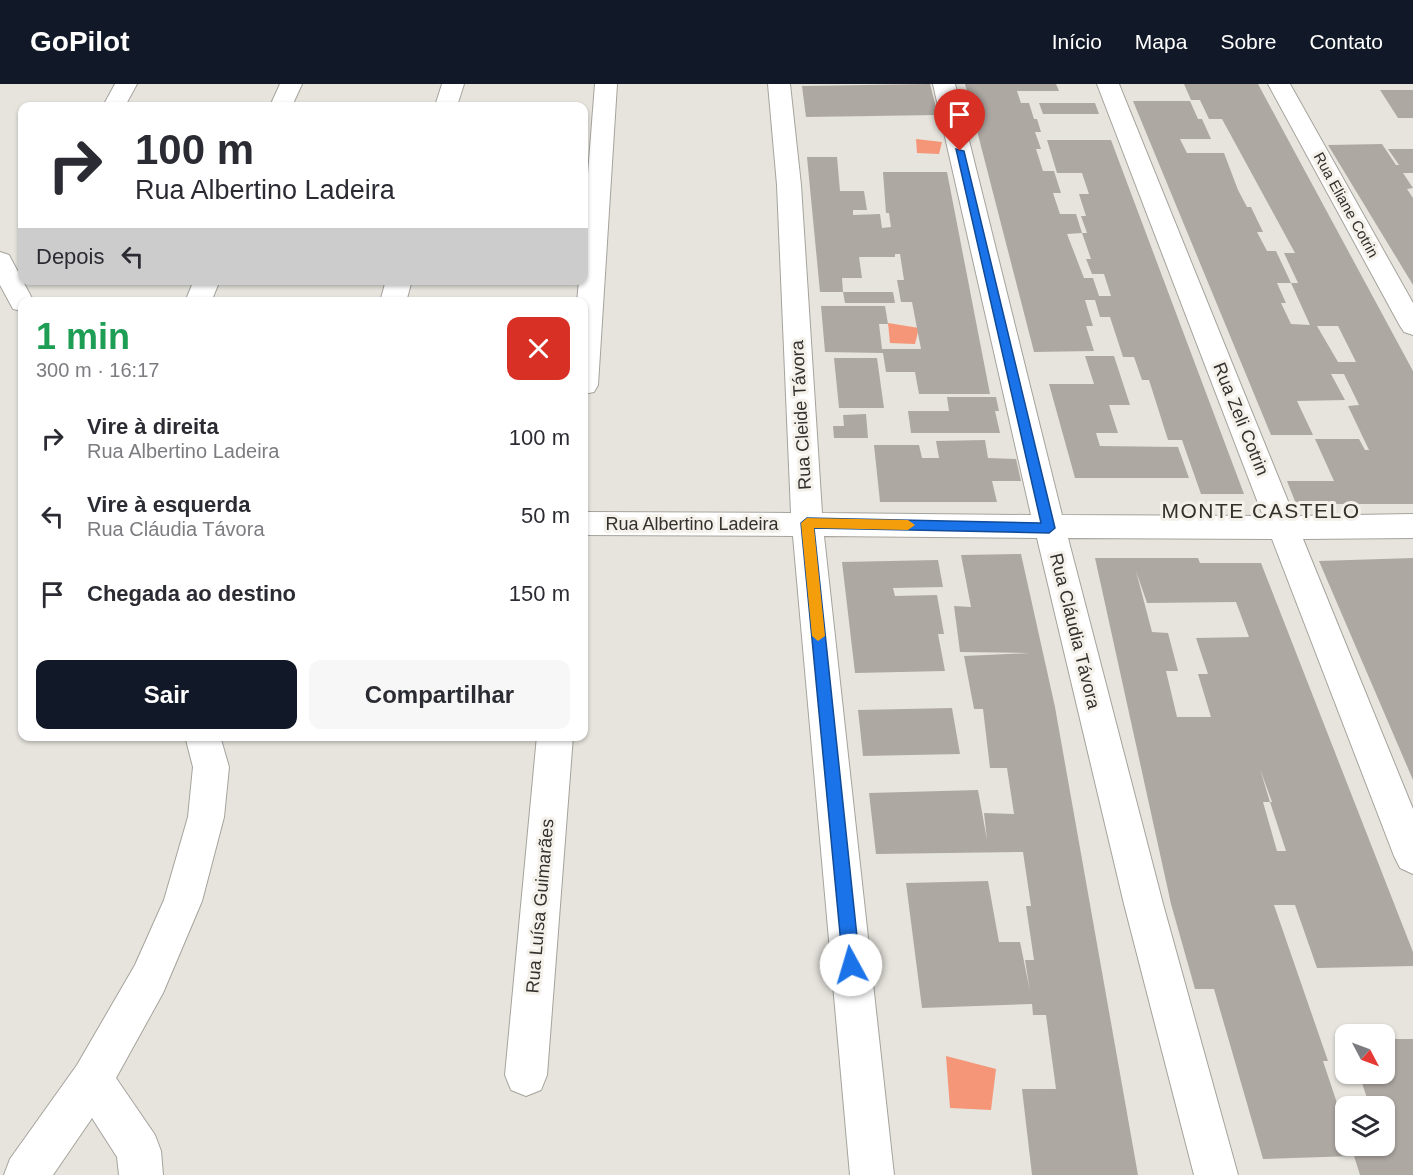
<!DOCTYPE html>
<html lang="pt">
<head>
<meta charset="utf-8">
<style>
  :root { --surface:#fff; --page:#f7f7f7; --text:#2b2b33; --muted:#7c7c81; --accent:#111827 }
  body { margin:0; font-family:Helvetica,sans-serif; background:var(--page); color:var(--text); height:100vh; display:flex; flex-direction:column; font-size:22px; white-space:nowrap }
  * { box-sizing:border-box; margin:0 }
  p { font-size:20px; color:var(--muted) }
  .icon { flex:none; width:33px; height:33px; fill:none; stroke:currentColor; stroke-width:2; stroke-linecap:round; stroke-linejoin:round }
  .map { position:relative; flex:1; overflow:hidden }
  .panel { position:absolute; left:18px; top:213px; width:570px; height:444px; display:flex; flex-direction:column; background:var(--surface); border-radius:12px; box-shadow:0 2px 4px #0004 }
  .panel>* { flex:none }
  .guide { position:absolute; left:18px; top:18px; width:570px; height:183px; border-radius:12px; box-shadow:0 2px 4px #0004; background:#fff; color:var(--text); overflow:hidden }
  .needle { width:39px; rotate:131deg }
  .tools { position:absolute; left:1335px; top:940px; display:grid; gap:12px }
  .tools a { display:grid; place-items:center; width:60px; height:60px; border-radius:12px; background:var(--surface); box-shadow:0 2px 4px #0004; font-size:30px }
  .pin { position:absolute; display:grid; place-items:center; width:51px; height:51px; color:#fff; margin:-62px -26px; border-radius:50% 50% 50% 0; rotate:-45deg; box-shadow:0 0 6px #0007 }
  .pin .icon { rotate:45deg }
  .me { position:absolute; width:66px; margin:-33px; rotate:354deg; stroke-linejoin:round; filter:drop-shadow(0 0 4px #0008) }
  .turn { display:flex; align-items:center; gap:21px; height:126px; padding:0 18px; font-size:27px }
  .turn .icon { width:78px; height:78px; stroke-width:2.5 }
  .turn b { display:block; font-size:42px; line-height:51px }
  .then { display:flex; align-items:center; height:57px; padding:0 18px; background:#0003; gap:12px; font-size:22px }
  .round { display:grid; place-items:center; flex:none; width:63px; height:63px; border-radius:12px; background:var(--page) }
  .summary { display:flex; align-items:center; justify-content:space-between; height:102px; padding:0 18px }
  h1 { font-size:36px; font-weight:800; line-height:45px; color:#1e9e55 }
  .action { display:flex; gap:12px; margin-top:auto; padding:12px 18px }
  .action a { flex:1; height:69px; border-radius:12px; background:var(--accent); color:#fff; font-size:24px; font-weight:800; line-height:69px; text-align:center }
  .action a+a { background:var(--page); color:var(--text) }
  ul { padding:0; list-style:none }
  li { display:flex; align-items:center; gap:18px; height:78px; padding:0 18px }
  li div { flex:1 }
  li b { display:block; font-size:22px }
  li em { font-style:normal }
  header { display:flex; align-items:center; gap:36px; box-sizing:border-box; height:84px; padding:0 30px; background:var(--accent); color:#fff }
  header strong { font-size:28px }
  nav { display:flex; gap:33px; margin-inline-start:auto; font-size:21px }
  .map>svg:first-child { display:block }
  .forest { fill:#f59678 }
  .building { fill:#aea8a3; fill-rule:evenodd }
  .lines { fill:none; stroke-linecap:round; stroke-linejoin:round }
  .minor-casing { stroke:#a5a39c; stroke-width:2 }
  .minor { fill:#fff; fill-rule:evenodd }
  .route { fill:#1a73e8; stroke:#114b97; stroke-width:1.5 }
  .slow { fill:#f59e0b }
  .labels { text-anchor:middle; stroke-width:6; stroke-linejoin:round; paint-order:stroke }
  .far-street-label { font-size:15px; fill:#32312e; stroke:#f4f1ea }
  .street-label { font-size:18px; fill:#32312e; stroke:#f4f1ea }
  .quarter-label { font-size:21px; letter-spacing:1.5px; fill:#33312c; stroke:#f4f1ea }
</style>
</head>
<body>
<header>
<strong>GoPilot</strong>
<nav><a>Início</a><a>Mapa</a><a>Sobre</a><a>Contato</a></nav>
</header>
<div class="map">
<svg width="1413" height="1091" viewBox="0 0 1413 1091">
  <rect width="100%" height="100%" fill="#e6e4dd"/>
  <path class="forest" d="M916 55 942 58 939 70 917 69Z
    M888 239 919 244 915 260 890 259Z
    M946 972 996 985 991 1026 950 1024Z"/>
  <path class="building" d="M930 0 938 31 806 33 802 2Z
    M965 0H1056L1059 7H1017L1021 19H1029L1034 35H1037L1041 48H1035L1041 65H1036L1043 87H1054L1061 109H1053L1060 130H1076L1082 149 1067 150 1084 194H1093L1099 212H1111L1104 190H1092L1086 175H1091L1082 149H1087L1081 132H1086L1079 110H1089L1082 89H1057L1047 56H1111L1244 410H1201L1182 356H1168L1149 296H1142L1134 273H1123L1110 233H1100L1095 216H1085L1093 242H1086L1094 267 1034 268Z
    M1184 0H1258L1413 287V420H1296L1287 397H1334L1315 355H1359L1365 366H1369L1348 322 1359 321 1344 290H1331L1345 316 1297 317 1313 351H1271L1133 17H1190L1198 35H1202L1211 55H1180L1187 69H1224L1238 106 1247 123H1251L1263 148H1257L1267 167H1276L1291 199H1277L1286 219H1281L1291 240 1310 241 1291 199H1298L1284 169H1295L1222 35H1209L1200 16H1191ZM1317 242H1338L1356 278H1338Z
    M1380 6H1413V34H1398Z
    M1039 19H1095L1099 30H1043Z
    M1382 60 1396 81H1399L1388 65H1413V89H1403L1413 104 1407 105 1413 114V201L1328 61Z
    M807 73H837L840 107H864L867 126H853V131L880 130 882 144 891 143 889 129H886L883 88H947L990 310H919L915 288H886L883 269 825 268 821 222H885L888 240H879L882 265H921L912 218H901L897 196H904L900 170H895V173H859L862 194H842L843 208H820Z
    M843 208H893L895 219H845Z
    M1085 272H1114L1130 321H1109L1118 349H1096L1100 362 1178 363 1189 394H1075L1049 300H1094Z
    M834 274H877L884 324H839Z
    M947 313H996L999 327H995L1000 349H911L908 327H949Z
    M866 330 868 354H834L833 342H844L843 331Z
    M985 356 988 374 1016 375 1021 397H992L997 418H880L874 361H919L922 374H939L936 357Z
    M1021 470 1055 623 1138 1091H1032L1022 1005H1056L1046 931H1033L1032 920 922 924 906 799 988 797 999 858H1020L1030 907 1025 876H1034L1026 822H1031L1023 768 876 770 869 709 978 706 987 756 984 729 1014 730 1007 684H990L983 625H974L964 572 1030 569 960 568 954 522 971 523 961 471Z
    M1095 474H1198L1200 479H1261L1413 868V882L1317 884 1295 821H1274L1328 977H1323L1339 1025 1346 1024V1062H1384V1023H1370L1359 990H1384V955H1413V1091H1360L1354 1072 1263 1075 1214 905H1195L1171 820ZM1136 487 1147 519 1236 518 1249 553 1196 554 1208 590H1198L1211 633H1177L1166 587H1178L1168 549 1152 548ZM1260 685 1272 718H1270L1286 767H1277L1263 718H1270Z
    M1413 474V696L1319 477Z
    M938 476 943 503 893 504 895 512 937 511 944 550H938L945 587 855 589 842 478Z
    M952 624 960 670 863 672 858 626Z"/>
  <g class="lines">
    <defs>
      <path id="minor" d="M115 0H137L125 22H103Z
        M280 0H302L292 22H270Z
        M442 0H464L457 22H435Z
        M595 0H617L598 301 594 308 584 310V218H577L579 196H584V141Z
        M768 0H790L801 101 822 429 1031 431 933 0H955L1062 431 1263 432 1097 0H1119L1294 432 1413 430V454L1303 455 1413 725V790L1400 784 1394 772 1272 455 1068 454 1163 820 1238 1091H1194L1124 820 1037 454 824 452 894 1091H850L793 452 584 451V428L791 429 777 101Z
        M1268 0H1290L1413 219V251L1404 248 1400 242Z
        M0 168 9 171 34 218H22V227L13 225 0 201Z
        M194 196H220L211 218H185Z
        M386 196H412L406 218H380Z
        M185 652H220L229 683 224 733 202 817 163 909 116 994 155 1051 161 1067 163 1091H119L117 1073 92 1034 53 1091H4L10 1075 77 981 135 881 164 816 188 733 193 683Z
        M537 652H573L547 991 541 1006 526 1012 511 1006 505 991Z"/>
    </defs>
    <use href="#minor" class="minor-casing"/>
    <use href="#minor" class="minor"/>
  </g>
  <path class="route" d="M956 65 964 67 1055 444 1049 449 814 444 860 881 857 887 851 890 845 887 843 881 801 439 807 434 1041 439Z"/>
  <path class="slow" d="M807 434 908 436 915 441 908 446 814 444 825 552 818 557 812 552 801 439Z"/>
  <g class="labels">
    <g class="far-street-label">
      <text transform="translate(1346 121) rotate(61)" y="5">Rua Eliane Cotrin</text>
    </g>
    <g class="street-label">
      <text transform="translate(801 331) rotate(-93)" y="6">Rua Cleide Távora</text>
      <text transform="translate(1241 335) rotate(68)" y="6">Rua Zeli Cotrin</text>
      <text x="692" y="446">Rua Albertino Ladeira</text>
      <text transform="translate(1075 547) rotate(76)" y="6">Rua Cláudia Távora</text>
      <text transform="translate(540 822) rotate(-85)" y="6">Rua Luísa Guimarães</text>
    </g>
    <g class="quarter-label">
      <text x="1261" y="434">MONTE CASTELO</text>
    </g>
  </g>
</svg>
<div class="tools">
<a><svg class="needle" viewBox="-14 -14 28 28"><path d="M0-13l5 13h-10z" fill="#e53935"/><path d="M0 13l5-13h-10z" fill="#7c7c81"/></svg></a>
<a><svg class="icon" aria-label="layers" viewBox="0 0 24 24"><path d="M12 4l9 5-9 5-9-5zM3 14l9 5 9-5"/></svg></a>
</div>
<div class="pin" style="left:960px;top:67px;background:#d93025"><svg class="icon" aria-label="arrive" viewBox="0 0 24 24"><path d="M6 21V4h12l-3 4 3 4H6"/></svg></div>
<svg class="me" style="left:851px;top:881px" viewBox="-20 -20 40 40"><circle r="19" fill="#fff"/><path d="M0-13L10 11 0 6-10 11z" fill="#1a73e8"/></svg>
<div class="guide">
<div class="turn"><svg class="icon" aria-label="right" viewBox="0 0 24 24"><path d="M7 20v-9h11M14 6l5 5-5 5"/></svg><div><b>100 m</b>Rua Albertino Ladeira</div></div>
<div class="then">Depois<svg class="icon" aria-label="left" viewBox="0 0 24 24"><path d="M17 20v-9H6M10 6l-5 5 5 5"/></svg></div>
</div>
<section class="panel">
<div class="summary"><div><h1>1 min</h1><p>300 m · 16:17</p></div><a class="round" style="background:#d93025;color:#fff"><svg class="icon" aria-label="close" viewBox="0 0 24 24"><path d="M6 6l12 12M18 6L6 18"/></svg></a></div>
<ul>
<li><svg class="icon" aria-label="right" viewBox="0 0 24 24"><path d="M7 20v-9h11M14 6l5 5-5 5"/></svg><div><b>Vire à direita</b><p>Rua Albertino Ladeira</p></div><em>100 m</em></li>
<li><svg class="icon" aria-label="left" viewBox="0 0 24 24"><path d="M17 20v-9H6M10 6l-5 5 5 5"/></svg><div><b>Vire à esquerda</b><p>Rua Cláudia Távora</p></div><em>50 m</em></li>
<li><svg class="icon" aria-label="arrive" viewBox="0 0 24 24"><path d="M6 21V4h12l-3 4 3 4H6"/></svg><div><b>Chegada ao destino</b></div><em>150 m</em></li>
</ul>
<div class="action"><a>Sair</a><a>Compartilhar</a></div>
</section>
</div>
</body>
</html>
